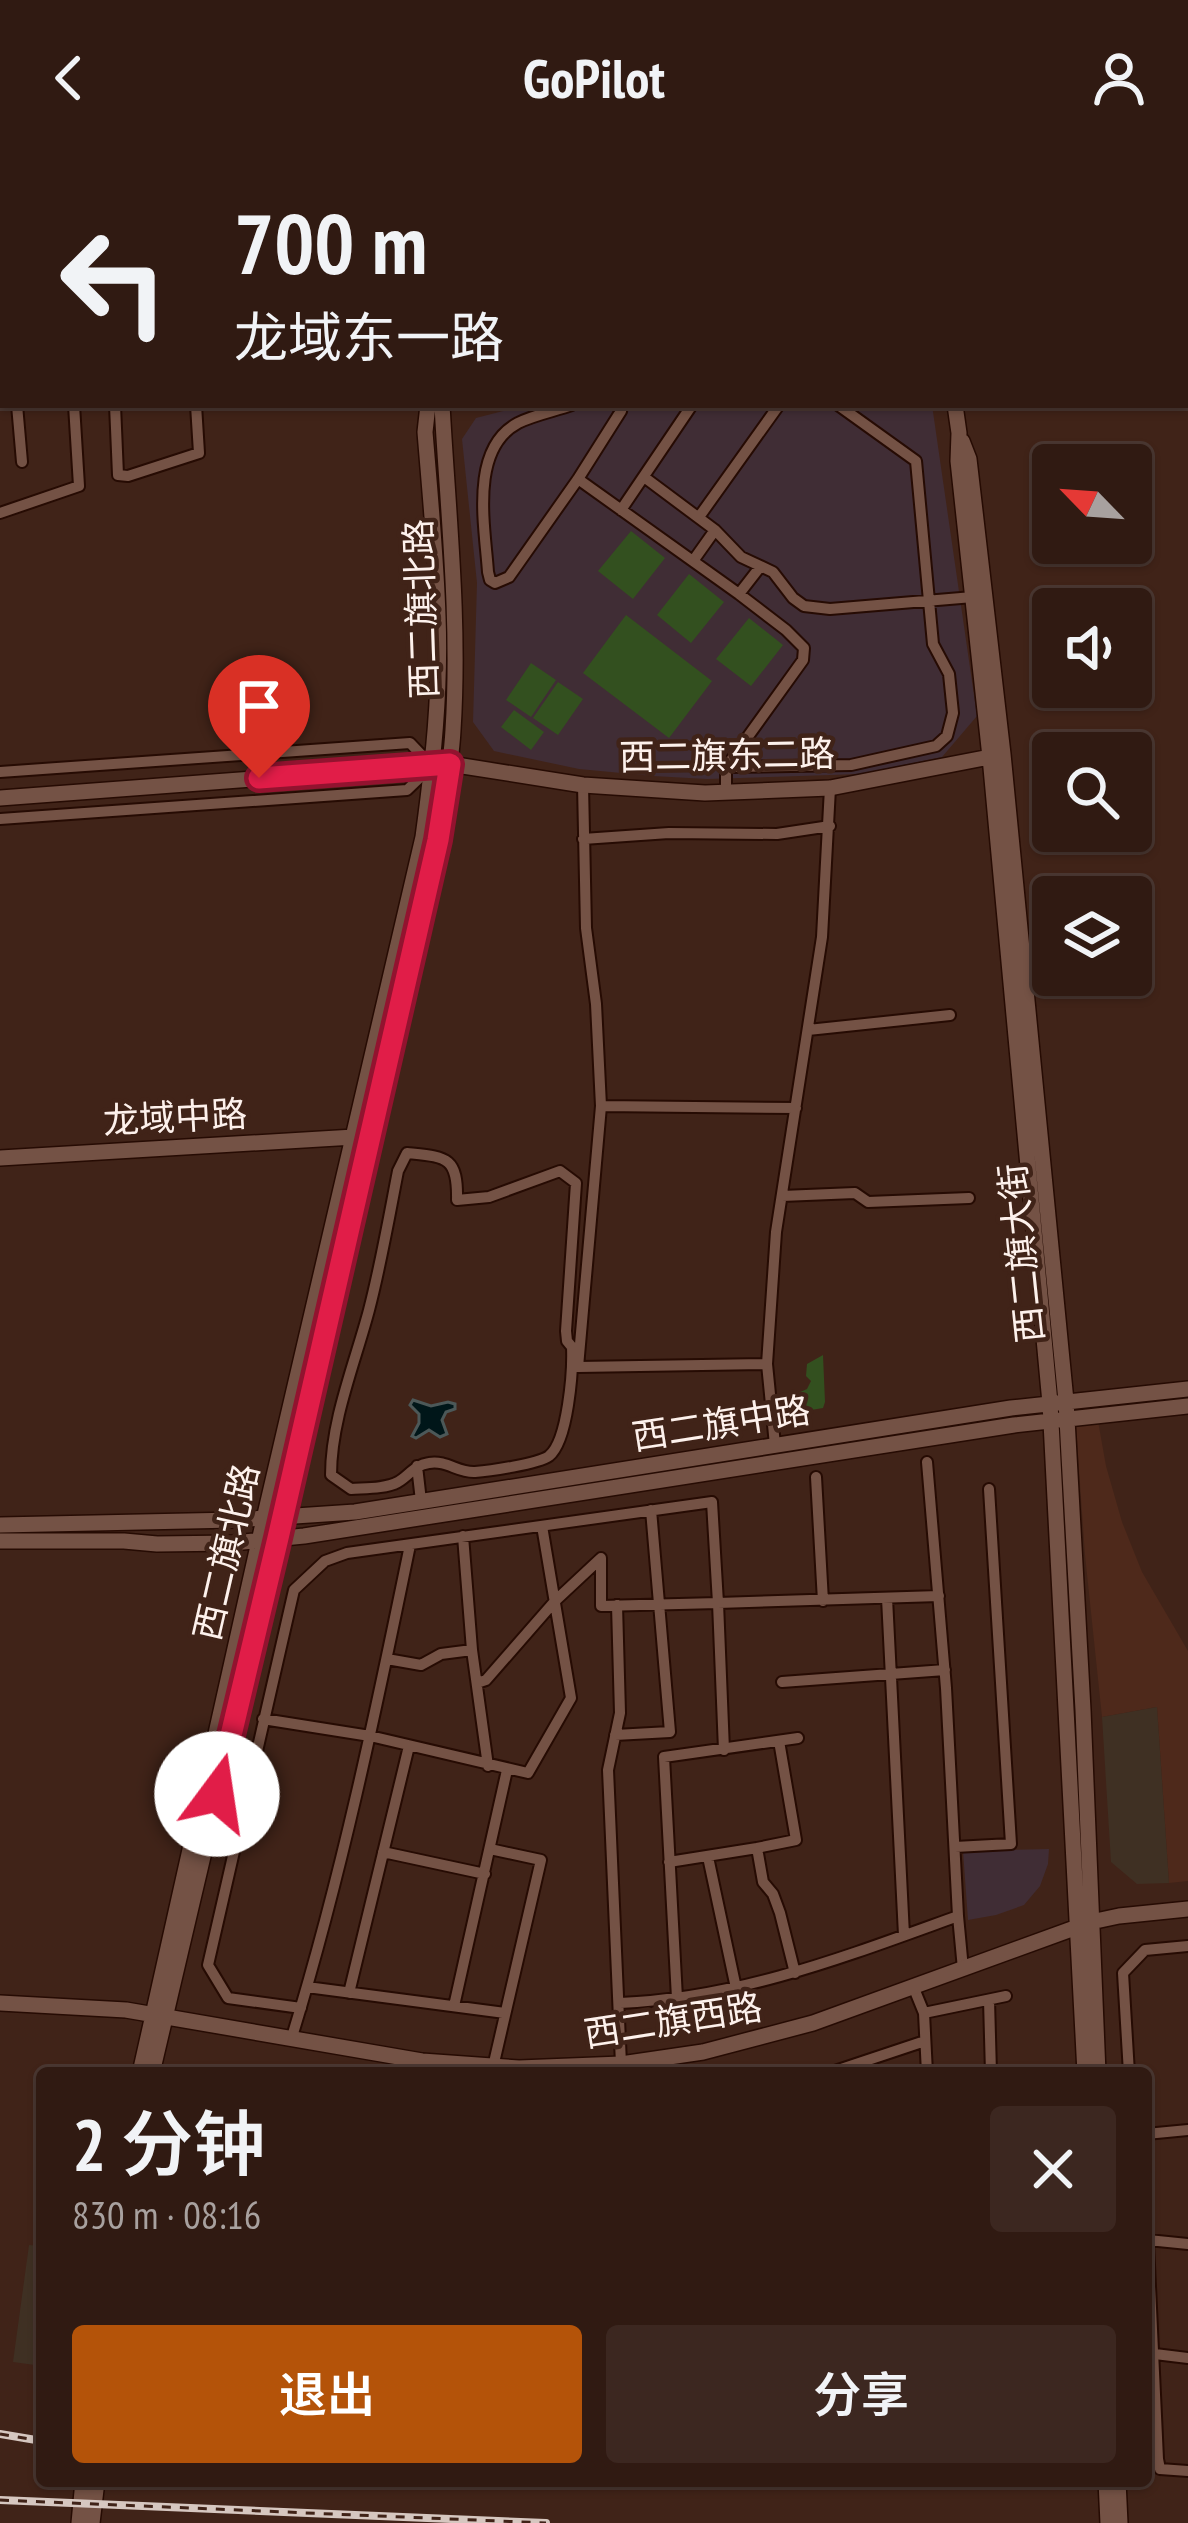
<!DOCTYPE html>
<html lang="zh">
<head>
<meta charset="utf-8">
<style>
  :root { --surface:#301a12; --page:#3c2720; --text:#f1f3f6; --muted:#a8a19f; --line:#4b3832; --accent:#b45309 }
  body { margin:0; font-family:"PT Sans Narrow","Noto Sans SC",sans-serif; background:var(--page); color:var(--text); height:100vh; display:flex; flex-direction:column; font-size:45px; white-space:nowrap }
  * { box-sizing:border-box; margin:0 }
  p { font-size:39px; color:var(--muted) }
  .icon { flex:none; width:66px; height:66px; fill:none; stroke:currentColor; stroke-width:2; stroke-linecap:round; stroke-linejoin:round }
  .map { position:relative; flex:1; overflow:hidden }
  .side { position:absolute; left:36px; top:1911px; width:1116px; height:420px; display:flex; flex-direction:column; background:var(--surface); border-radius:12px; box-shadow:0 3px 9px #0004,0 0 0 3px var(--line) }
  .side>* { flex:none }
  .top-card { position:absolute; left:0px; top:0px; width:1188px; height:252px; box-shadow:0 3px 9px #0004,0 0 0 3px var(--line); background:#301a12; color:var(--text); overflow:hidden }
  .needle { width:78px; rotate:295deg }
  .buttons { position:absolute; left:1032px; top:288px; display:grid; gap:24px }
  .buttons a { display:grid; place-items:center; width:120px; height:120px; border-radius:12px; background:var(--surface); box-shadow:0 3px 9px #0004,0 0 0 3px var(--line); font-size:60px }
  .pin { position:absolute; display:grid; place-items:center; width:102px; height:102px; color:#fff; margin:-123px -51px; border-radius:50% 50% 50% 0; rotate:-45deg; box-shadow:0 0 12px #0007 }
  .pin .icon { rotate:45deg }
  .me { position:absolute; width:132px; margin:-66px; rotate:14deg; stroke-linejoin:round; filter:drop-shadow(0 0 9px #0008) }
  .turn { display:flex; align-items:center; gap:42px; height:252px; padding:0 36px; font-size:54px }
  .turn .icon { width:156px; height:156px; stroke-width:2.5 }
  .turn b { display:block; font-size:84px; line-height:102px }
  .round { display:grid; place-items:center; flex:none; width:126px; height:126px; border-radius:12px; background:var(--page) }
  .headline { display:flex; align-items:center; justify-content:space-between; height:204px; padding:0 36px }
  h1 { font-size:72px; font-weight:600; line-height:90px }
  .button { display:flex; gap:24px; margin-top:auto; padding:24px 36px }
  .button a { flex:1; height:138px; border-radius:12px; background:var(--accent); color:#fff; font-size:48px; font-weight:600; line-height:138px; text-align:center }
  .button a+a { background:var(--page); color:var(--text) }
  header { display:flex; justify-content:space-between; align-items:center; height:156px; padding:0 36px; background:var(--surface); font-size:54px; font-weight:600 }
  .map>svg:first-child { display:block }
  .built { fill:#4e291b }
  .industrial { fill:#3f3023 }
  .education { fill:#402d35 }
  .green { fill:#33501f }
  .water { fill:#001619; stroke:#4c5858; stroke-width:3 }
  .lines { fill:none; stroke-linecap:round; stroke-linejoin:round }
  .street-casing { stroke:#260b03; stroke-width:14 }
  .secondary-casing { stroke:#260b03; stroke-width:18 }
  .street { stroke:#745245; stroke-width:10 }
  .secondary { stroke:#745245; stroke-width:15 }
  .rail-casing { stroke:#d6c7c0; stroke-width:8 }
  .rail { stroke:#402318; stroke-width:3; stroke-dasharray:9; stroke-linecap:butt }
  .route-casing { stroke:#92132f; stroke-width:30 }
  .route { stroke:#e11d48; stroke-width:21 }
  .labels { text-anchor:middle; stroke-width:9; stroke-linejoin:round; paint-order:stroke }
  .street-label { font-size:36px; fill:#fdf1ec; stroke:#402318 }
</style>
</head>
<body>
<header><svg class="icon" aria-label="back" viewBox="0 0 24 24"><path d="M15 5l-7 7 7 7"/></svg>GoPilot<svg class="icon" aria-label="person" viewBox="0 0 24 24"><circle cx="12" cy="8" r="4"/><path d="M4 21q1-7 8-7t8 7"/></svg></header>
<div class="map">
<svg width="1188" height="2367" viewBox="0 0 1188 2367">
  <rect width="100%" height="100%" fill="#402318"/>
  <path class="built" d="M1098 1265 1106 1310 1122 1366 1142 1416 1188 1495V1725L1169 1727 1157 1551 1102 1561 1085 1399 1076 1270Z"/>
  <path class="industrial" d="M1157 1551 1169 1727 1137 1728 1111 1706 1102 1561Z
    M29 2089 42 2090V2210L13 2206Z"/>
  <path class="education" d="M526 249H932L977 560 942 601 860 618 707 623 653 620 579 613 494 595 473 566 477 427 462 283 476 262Z
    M1049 1693 1048 1708 1040 1730 1024 1749 996 1759 968 1764 963 1695Z"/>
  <path class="green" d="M631 375 665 402 633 443 598 415Z
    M689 418 724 446 691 487 657 459Z
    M626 459 712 525 669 582 583 517Z
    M749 462 783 489 751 530 716 503Z
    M531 507 556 524 531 561 506 544Z
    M558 526 583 543 558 579 533 562Z
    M514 554 544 576 531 594 501 571Z
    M823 1199 825 1246 823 1252 811 1254 797 1244 798 1237 807 1233 811 1225 806 1220 807 1208Z"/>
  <path class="water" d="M413 1244 431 1250 448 1246 455 1248V1253L446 1256 442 1264 447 1278 440 1281 429 1274 416 1282 412 1280 419 1267V1258L410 1249Z"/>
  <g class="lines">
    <defs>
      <path id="street" d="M68 0V3
        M255 0V3
        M504 0V3
        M561 0V3
        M605 0V3
        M651 0V3
        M138 3V0
        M203 3V0
        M741 3 743 0
        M0 22 2 50
        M0 99 3 101
        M0 232 3 231
        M17 249 22 306
        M115 249 118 319 128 320 199 297 196 249
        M572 249C555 255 534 259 518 267 469 293 485 371 488 416L490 424 495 427 509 421 578 323 621 255 616 249
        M644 321 715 374 741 401 773 416 793 442 804 450 830 453 973 441
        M578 323 739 438 786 474 804 492 803 504 726 611V637
        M621 354 692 249
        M0 357 79 330 74 249
        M699 361 779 249
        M693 405 715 374
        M739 438 760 411
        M726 611 851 609 936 590 947 580 953 557 949 518 933 488 916 305 838 249
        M0 616 410 587 432 610 407 634 0 663
        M583 629 586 772 596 848 601 950 578 1211 767 1208
        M583 683 669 677 777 678 830 670
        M808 874 950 859
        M601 950 796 952
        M407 997C446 1001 458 1000 457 1044L489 1041 560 1015 576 1027 566 1175 567 1185 572 1191C573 1215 568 1285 549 1300 538 1308 489 1315 475 1316 458 1317 447 1304 429 1307 414 1309 410 1319 398 1326 385 1333 365 1332 351 1333L331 1319C331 1264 355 1207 369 1154 381 1108 389 1061 398 1015Z
        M782 1040 855 1037 868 1046 969 1042
        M775 1289 767 1208 776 1076 822 781 830 632
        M927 1306 946 1532 958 1760 963 1813
        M417 1310 421 1345
        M816 1321 823 1445
        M463 1380 472 1494 488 1610
        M601 1402V1450L718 1447 724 1594
        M887 1442 904 1779
        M617 1449 620 1557 608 1614 621 1908
        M387 1503 421 1509 441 1498 472 1494
        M782 1526 945 1514
        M477 1527 486 1524 555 1445 600 1403
        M263 1563 370 1580 528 1617 571 1542 542 1370
        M615 1579 670 1576 651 1354
        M779 1585 796 1684 757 1692 763 1726 773 1738 780 1757 795 1817
        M955 1691 1011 1688 989 1333
        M490 1693 541 1704 493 1911
        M383 1696 485 1718
        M708 1701 736 1832
        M669 1706 757 1692
        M913 1830 924 1857 927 1917
        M307 1831 505 1857
        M349 1837 409 1590
        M677 1842 664 1601 798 1582
        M989 1844 991 1917
        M620 1847C740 1842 847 1800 958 1760
        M454 1850 507 1614
        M301 1852 228 1842 208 1809 294 1434 325 1405 347 1397 712 1346 718 1447 939 1440
        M924 1857 1006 1840
        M291 1884C341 1722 376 1555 410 1389
        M829 1917 925 1885
        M1129 1917 1123 1817 1145 1794 1188 1790
        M1146 1978 1188 1974
        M1146 2044 1158 2303 1160 2313 1188 2315
        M1148 2084 1188 2088
        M1155 2198 1188 2202"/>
      <path id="secondary" d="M408 0V3
        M424 0V3
        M932 0V3
        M955 249 959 277 958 305 990 601 1050 1247 1085 1917
        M962 285 969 303 1003 598 1066 1245 1083 1554 1098 1917
        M0 642 450 608 583 629 705 637 830 632 1000 599
        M0 1002 354 981
        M0 1369 235 1364 355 1356 1011 1252 1188 1233
        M0 1385H124L157 1388 233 1387 304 1380 1014 1269 1188 1250
        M0 1847 126 1854 422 1905 519 1912 621 1908 703 1896 813 1867 1091 1766 1119 1760 1188 1753
        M140 1917 264 1363 423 681C433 608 441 534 438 460 436 399 430 337 425 276L428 249
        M152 1917 278 1382 438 684C444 648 451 611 453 574 460 465 448 357 442 249
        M1106 2325 1108 2367
        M1118 2325 1120 2367
        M79 2367 83 2325
        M92 2367 97 2325"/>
    </defs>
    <use href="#street" class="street-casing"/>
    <use href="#secondary" class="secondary-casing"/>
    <use href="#street" class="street"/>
    <use href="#secondary" class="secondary"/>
    <defs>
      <path id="rail" d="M0 2278 42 2285
        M40 2318H42
        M0 2344 546 2367"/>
    </defs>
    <use href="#rail" class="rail-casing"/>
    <use href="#rail" class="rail"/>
  </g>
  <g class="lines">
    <defs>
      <path id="route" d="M217 1638 278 1382 438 684 450 608 259 622"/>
    </defs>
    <use href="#route" class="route-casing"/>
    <use href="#route" class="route"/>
  </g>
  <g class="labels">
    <g class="street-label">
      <text transform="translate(421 453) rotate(-92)" y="13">西二旗北路</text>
      <text transform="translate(727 599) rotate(-1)" y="13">西二旗东二路</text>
      <text transform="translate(175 961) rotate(-3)" y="13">龙域中路</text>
      <text transform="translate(1021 1097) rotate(-96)" y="13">西二旗大街</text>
      <text transform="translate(721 1267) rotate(-9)" y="13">西二旗中路</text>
      <text transform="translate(226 1396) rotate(-77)" y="13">西二旗北路</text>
      <text transform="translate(673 1864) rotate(-9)" y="13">西二旗西路</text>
    </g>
  </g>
</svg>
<div class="buttons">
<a><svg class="needle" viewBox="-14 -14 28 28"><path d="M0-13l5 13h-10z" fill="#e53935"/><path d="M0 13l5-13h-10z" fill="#a8a19f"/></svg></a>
<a><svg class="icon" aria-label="sound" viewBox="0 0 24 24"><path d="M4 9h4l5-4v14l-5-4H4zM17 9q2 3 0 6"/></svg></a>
<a><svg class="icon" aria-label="search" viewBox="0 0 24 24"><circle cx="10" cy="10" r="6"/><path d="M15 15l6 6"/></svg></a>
<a><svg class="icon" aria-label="layers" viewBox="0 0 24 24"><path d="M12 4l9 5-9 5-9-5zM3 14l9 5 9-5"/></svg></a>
</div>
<div class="pin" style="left:259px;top:622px;background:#d93025"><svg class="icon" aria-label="arrive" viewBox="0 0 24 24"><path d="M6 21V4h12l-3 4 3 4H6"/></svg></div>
<svg class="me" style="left:217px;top:1638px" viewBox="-20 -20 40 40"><circle r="19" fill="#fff"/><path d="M0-13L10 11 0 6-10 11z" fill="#e11d48"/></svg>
<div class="top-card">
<div class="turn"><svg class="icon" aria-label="left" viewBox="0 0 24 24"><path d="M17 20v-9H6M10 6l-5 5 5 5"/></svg><div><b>700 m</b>龙域东一路</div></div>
</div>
<section class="side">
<div class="headline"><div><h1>2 分钟</h1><p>830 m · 08:16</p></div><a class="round"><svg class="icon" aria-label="close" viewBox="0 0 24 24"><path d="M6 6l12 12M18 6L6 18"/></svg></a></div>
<div class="button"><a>退出</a><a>分享</a></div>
</section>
</div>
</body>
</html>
